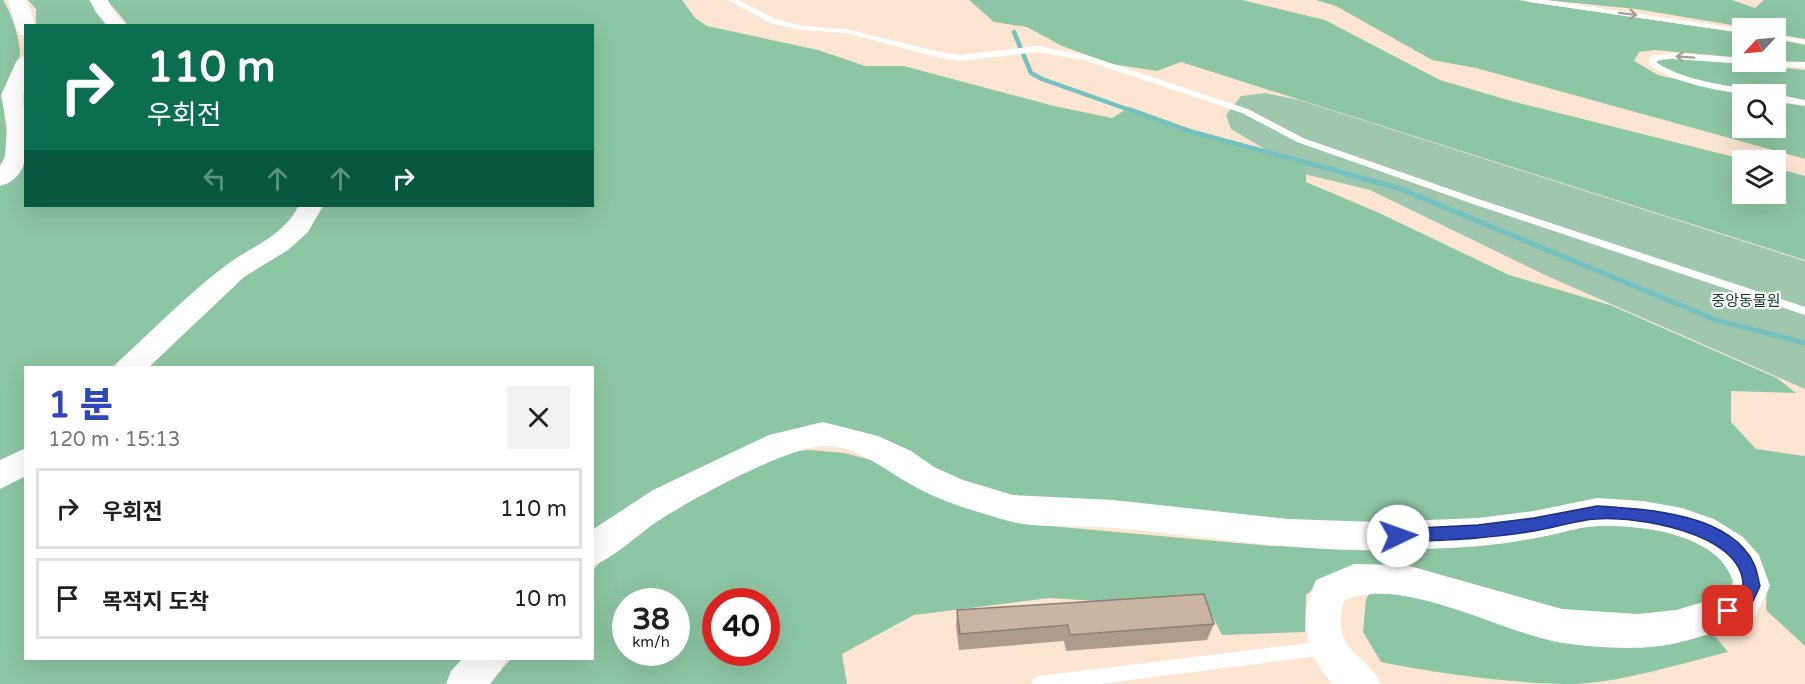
<!DOCTYPE html>
<html lang="ko">
<head>
<meta charset="utf-8">
<style>
  :root { --surface:#fff; --page:#f2f2f2; --text:#202124; --muted:#757577; --line:#e0e0e0; --accent:#2e48b9 }
  body { margin:0; font-family:"Varela Round","Noto Sans KR",sans-serif; background:var(--page); color:var(--text); height:100vh; display:flex; flex-direction:column; font-size:22px; white-space:nowrap }
  * { box-sizing:border-box; margin:0 }
  p { font-size:20px; color:var(--muted) }
  .icon { flex:none; width:33px; height:33px; fill:none; stroke:currentColor; stroke-width:2; stroke-linecap:round; stroke-linejoin:round }
  .map { position:relative; flex:1; overflow:hidden }
  .details { position:absolute; left:24px; top:366px; width:570px; height:294px; display:flex; flex-direction:column; background:var(--surface); border-radius:0px; box-shadow:0 6px 24px #0002 }
  .details>* { flex:none }
  .guide { position:absolute; left:24px; top:24px; width:570px; height:183px; border-radius:0px; box-shadow:0 6px 24px #0002; background:#0b6e4f; color:#fff; overflow:hidden }
  .needle { width:39px; rotate:244deg }
  .buttons { position:absolute; left:1732px; top:18px; display:grid; gap:12px }
  .buttons a { display:grid; place-items:center; width:54px; height:54px; border-radius:0px; background:var(--surface); box-shadow:0 6px 24px #0002; font-size:30px }
  .speed { position:absolute; left:612px; top:588px; display:flex; gap:12px; font-size:30px; font-weight:700; text-align:center }
  .speed>* { display:grid; place-content:center; width:78px; height:78px; border-radius:50%; background:var(--surface); box-shadow:0 6px 24px #0002; line-height:1 }
  .speed small { font-size:15px; font-weight:400 }
  .speed .limit { border:9px solid #d22; background:#fff; color:#111 }
  .pin { position:absolute; display:grid; place-items:center; width:51px; height:51px; color:#fff; margin:-26px; border-radius:12px; box-shadow:0 3px 9px #0006 }
  .me { position:absolute; width:66px; margin:-33px; rotate:87deg; stroke-linejoin:round; filter:drop-shadow(0 0 4px #0008) }
  .turn { display:flex; align-items:center; gap:21px; height:126px; padding:0 24px; font-size:27px }
  .turn .icon { width:78px; height:78px; stroke-width:2.5 }
  .turn b { display:block; font-size:42px; line-height:51px }
  .lanes { display:flex; align-items:center; height:57px; padding:0 24px; background:#0003; justify-content:center; gap:30px; direction:ltr }
  .lanes .off { opacity:.35 }
  .round { display:grid; place-items:center; flex:none; width:63px; height:63px; border-radius:0px; background:var(--page) }
  .summary { display:flex; align-items:center; justify-content:space-between; height:102px; padding:0 24px }
  h1 { font-size:36px; font-weight:800; line-height:45px; color:var(--accent) }
  ul { padding:0; list-style:none }
  li { display:flex; align-items:center; gap:18px; height:81px; margin:0 12px 9px; padding:0 12px; border:3px solid var(--line); border-radius:0px }
  li div { flex:1 }
  li b { display:block; font-size:22px }
  li em { font-style:normal }
  .map>svg:first-child { display:block }
  .green { fill:#9ec7ae }
  .forest { fill:#8dc6a4; fill-rule:evenodd }
  .lines { fill:none; stroke-linecap:round; stroke-linejoin:round }
  .stream-far1 { stroke:#74c1c1; stroke-width:4.5 }
  .stream { stroke:#74c1c1; stroke-width:5 }
  .service { fill:#fff; fill-rule:evenodd }
  .tertiary { fill:#fff; fill-rule:evenodd }
  .wall { fill:#ae9c8b }
  .building { fill:#cab5a2; stroke:#8d7f71; stroke-width:1.5 }
  .oneway { stroke:#a39f9c }
  .route { fill:#2e48b9; stroke:#1e2f78; stroke-width:1.5 }
  .labels { text-anchor:middle; stroke-width:4.5; stroke-linejoin:round; paint-order:stroke }
  .park-label { font-size:15px; fill:#0c3a24; stroke:#fff }
</style>
</head>
<body>
<div class="map">
<svg width="1805" height="684" viewBox="0 0 1805 684">
  <rect width="100%" height="100%" fill="#fce6d2"/>
  <path class="green" d="M1265 93 1299 100 1805 261V389L1547 276 1370 190 1308 175 1231 129 1226 115 1241 96Z"/>
  <path class="forest" d="M0 0H3C12 14 19 36 20 53 20 67 6 79 4 92 0 117 16 143 0 165Z
    M28 0H89L107 25H36V9Z
    M107 0H682L695 18 707 26 818 50 865 66H904L1054 106 1112 118 1130 107 1196 131 1287 156 1306 166V182L1377 212 1509 275 1610 305 1777 378 1796 393 1731 391V422L1756 449 1805 456V646L1766 610 1767 584 1720 531 1522 517 1374 528 1003 499 822 424 593 539 592 368 136 367 312 218 319 206H592V26L128 25Z
    M969 0H1242L1325 20 1440 80 1515 102 1746 160H1743V194H1776V168L1805 176V260L1181 62 1157 71 1112 64 1062 46 1027 27 994 22Z
    M1316 0H1518L1743 33V58L1655 50 1639 52 1634 61 1658 75 1743 95V128H1776V102L1805 106V159L1476 68 1432 60 1336 6Z
    M1546 0H1732L1755 8 1764 0H1805V39L1776 34V28H1750L1636 9Z
    M1776 39 1805 45V62L1776 61Z
    M1668 57 1805 70V101C1766 92 1685 89 1656 62Z
    M25 153 26 206H298L294 215 274 237 224 272 112 367 26 368 25 451 0 466V185Z
    M810 450 844 453 879 462 922 488 998 518 1050 526 1271 546 1400 547 1636 522 1690 540 1720 556 1735 577 1725 598 1697 611 1599 623 1380 568 1333 573 1306 595 1305 632 1222 635 1208 608 1049 598 914 615 842 654 847 684H488L511 659 592 658 593 570 614 547 668 504 786 452ZM626 602H676V652H626ZM716 602H766V652H716Z
    M25 469 26 658 474 659 450 684H0V484Z
    M1373 588 1703 635 1713 634 1728 652C1678 664 1627 681 1576 684 1517 684 1439 674 1381 662L1363 632 1366 599Z"/>
  <g class="lines">
    <path class="stream-far1" d="M1014 32 1031 73 1042 79 1189 131 1352 175"/>
    <path class="stream" d="M1346 174 1398 188 1716 320 1805 343"/>
    <path class="service" d="M728 0H738L776 19 802 26 846 29 940 52 961 55 1038 46 1089 56 1248 109 1303 138 1481 200 1805 307V315L1473 204 1297 142 1242 113 1084 60 1038 52 961 61 940 58 846 33 802 30 770 23Z
      M1525 0H1545L1743 29V33L1529 2Z
      M1776 35 1805 40V44L1776 39Z
      M1673 53 1743 58V62H1805V68L1673 59 1657 60V63C1689 82 1725 85 1761 91L1765 94C1738 97 1670 83 1649 64L1650 56Z
      M1775 94H1776L1805 100V106L1776 100Z
      M1326 641 1332 643 1334 648 1332 653 1326 655 1099 684H1031L1033 679 1039 676Z"/>
    <path class="tertiary" d="M7 0H25L31 10 35 26H26V36L19 34C13 24 13 11 7 0Z
      M90 0H108L112 9 127 26H107L95 11Z
      M26 56C26 66 27 79 25 89 24 95 23 91 23 97 25 126 38 177 0 186V167L5 158 7 124 1 95 16 62 19 58Z
      M299 206H323L308 232 288 250 244 277 148 368H115L119 361C154 329 188 294 225 266 254 244 279 240 299 206Z
      M823 422 878 436 911 451 934 467 963 480 1013 495 1113 500 1288 519 1378 522 1478 518 1534 511 1597 498 1643 501 1682 508 1714 519 1743 537 1759 555 1770 586 1755 617C1730 627 1703 637 1677 643 1644 651 1597 648 1563 643 1503 634 1401 573 1344 601 1329 652 1367 652 1381 684H1332C1304 651 1298 619 1316 580L1354 564 1406 565 1562 609 1638 614 1676 610 1730 594 1734 585C1722 534 1644 525 1599 526 1583 526 1566 532 1551 535 1527 540 1503 544 1479 546 1446 549 1413 549 1381 550 1291 552 1202 535 1113 528 1083 525 1036 529 1009 521 977 512 941 502 912 485 885 470 856 445 823 446 786 447 684 503 652 525 636 537 610 560 592 566V530L653 490 769 435Z
      M26 448V476L0 489V460Z
      M463 658H507L501 670 490 684H446L451 671Z"/>
  </g>
  <path class="wall" d="M957 610 1214 624 1207 640 1066 651 1064 641 959 650 956 626Z"/>
  <path class="building" d="M1204 594 1214 624 1070 635 1068 625 960 634 957 610Z"/>
  <defs><path id="oneway-shaft" d="M-6 0H5M1.5-3L5.5 0L1.5 3" fill="none" stroke-width="1.6" stroke-linecap="round" stroke-linejoin="round" transform="scale(1.5)"/></defs>
  <g class="oneway">
    <use href="#oneway-shaft" transform="translate(1628 14) rotate(7)"/>
    <use href="#oneway-shaft" transform="translate(1685 57) rotate(-176)"/>
  </g>
  <path class="route" d="M1597 506C1645 509 1730 513 1754 564 1757 570 1758 579 1760 586L1748 612 1728 618 1722 616 1719 611 1722 605 1736 600C1738 596 1743 589 1743 584 1741 532 1635 516 1596 519 1576 520 1555 528 1534 531 1489 539 1443 540 1398 542L1392 540 1390 536 1392 531 1398 529 1478 525 1534 518Z"/>
  <g class="labels">
    <g class="park-label">
      <text x="1746" y="306">중앙동물원</text>
    </g>
  </g>
</svg>
<div class="buttons">
<a><svg class="needle" viewBox="-14 -14 28 28"><path d="M0-13l5 13h-10z" fill="#e53935"/><path d="M0 13l5-13h-10z" fill="#757577"/></svg></a>
<a><svg class="icon" aria-label="search" viewBox="0 0 24 24"><circle cx="10" cy="10" r="6"/><path d="M15 15l6 6"/></svg></a>
<a><svg class="icon" aria-label="layers" viewBox="0 0 24 24"><path d="M12 4l9 5-9 5-9-5zM3 14l9 5 9-5"/></svg></a>
</div>
<div class="speed"><div>38<small>km/h</small></div><div class="limit">40</div></div>
<div class="pin" style="left:1728px;top:611px;background:#d93025"><svg class="icon" aria-label="arrive" viewBox="0 0 24 24"><path d="M6 21V4h12l-3 4 3 4H6"/></svg></div>
<svg class="me" style="left:1398px;top:536px" viewBox="-20 -20 40 40"><circle r="19" fill="#fff"/><path d="M0-13L10 11 0 6-10 11z" fill="#2e48b9"/></svg>
<div class="guide">
<div class="turn"><svg class="icon" aria-label="right" viewBox="0 0 24 24"><path d="M7 20v-9h11M14 6l5 5-5 5"/></svg><div><b>110 m</b>우회전</div></div>
<div class="lanes"><svg class="icon off" aria-label="left" viewBox="0 0 24 24"><path d="M17 20v-9H6M10 6l-5 5 5 5"/></svg><svg class="icon off" aria-label="ahead" viewBox="0 0 24 24"><path d="M12 20V5M6 11l6-6 6 6"/></svg><svg class="icon off" aria-label="ahead" viewBox="0 0 24 24"><path d="M12 20V5M6 11l6-6 6 6"/></svg><svg class="icon" aria-label="right" viewBox="0 0 24 24"><path d="M7 20v-9h11M14 6l5 5-5 5"/></svg></div>
</div>
<section class="details">
<div class="summary"><div><h1>1 분</h1><p>120 m · 15:13</p></div><a class="round"><svg class="icon" aria-label="close" viewBox="0 0 24 24"><path d="M6 6l12 12M18 6L6 18"/></svg></a></div>
<ul>
<li><svg class="icon" aria-label="right" viewBox="0 0 24 24"><path d="M7 20v-9h11M14 6l5 5-5 5"/></svg><div><b>우회전</b></div><em>110 m</em></li>
<li><svg class="icon" aria-label="arrive" viewBox="0 0 24 24"><path d="M6 21V4h12l-3 4 3 4H6"/></svg><div><b>목적지 도착</b></div><em>10 m</em></li>
</ul>
</section>
</div>
</body>
</html>
